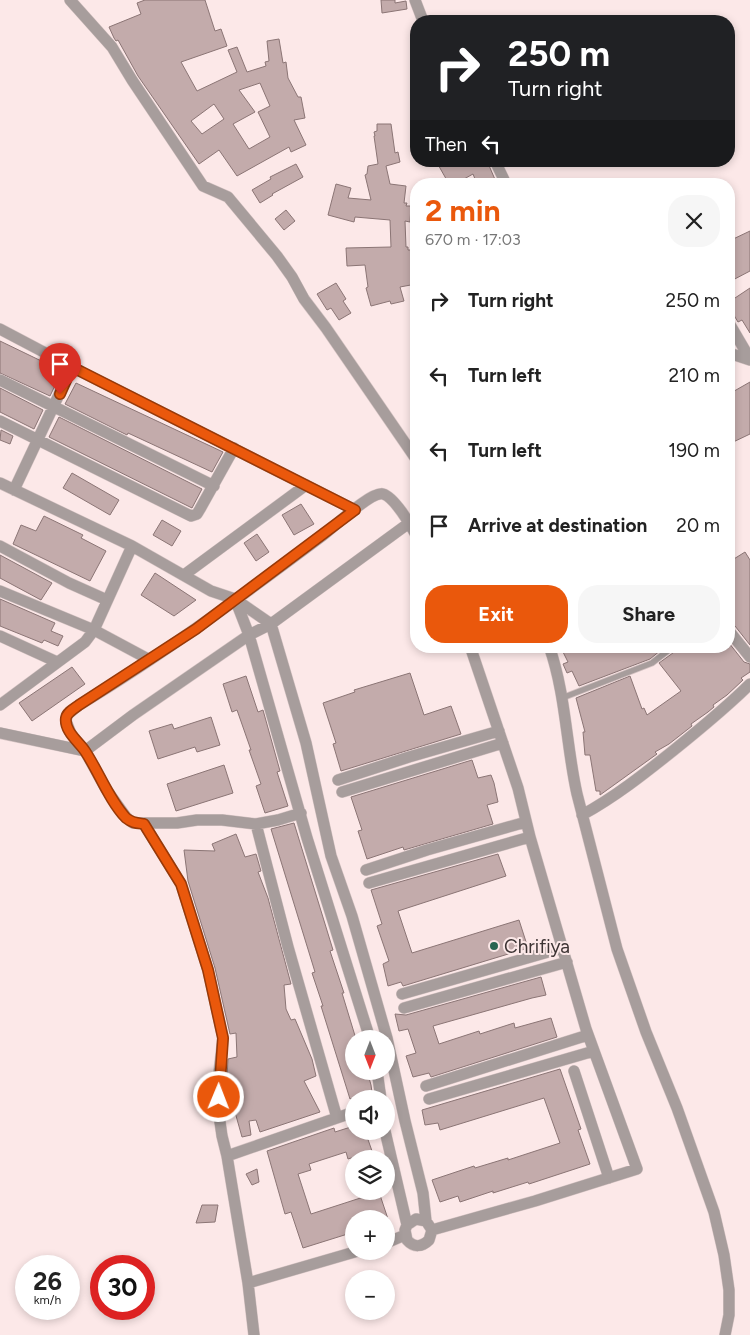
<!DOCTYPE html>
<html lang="en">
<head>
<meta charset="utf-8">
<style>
  :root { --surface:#fff; --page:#f6f6f6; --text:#222; --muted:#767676; --accent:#ea580c }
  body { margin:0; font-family:Figtree,sans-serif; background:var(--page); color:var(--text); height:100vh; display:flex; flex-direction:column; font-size:19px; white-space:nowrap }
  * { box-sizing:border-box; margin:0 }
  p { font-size:16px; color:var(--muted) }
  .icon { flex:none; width:28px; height:28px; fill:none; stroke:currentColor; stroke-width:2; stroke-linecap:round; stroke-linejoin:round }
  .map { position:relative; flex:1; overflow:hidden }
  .sheet { position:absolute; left:410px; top:178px; width:325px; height:475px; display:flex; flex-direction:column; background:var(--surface); border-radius:20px; box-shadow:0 2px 8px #0003 }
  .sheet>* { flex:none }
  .banner { position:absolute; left:410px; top:15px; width:325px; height:152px; border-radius:20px; box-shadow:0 2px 8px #0003; background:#202124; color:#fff; overflow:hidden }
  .needle { width:32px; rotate:180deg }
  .fabs { position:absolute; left:345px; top:1030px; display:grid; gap:10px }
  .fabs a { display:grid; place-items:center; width:50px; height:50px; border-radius:50%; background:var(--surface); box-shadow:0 2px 8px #0003; font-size:25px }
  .speed { position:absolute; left:15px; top:1255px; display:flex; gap:10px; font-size:25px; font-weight:700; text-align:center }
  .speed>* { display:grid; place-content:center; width:65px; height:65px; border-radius:50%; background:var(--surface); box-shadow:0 2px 8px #0003; line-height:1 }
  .speed small { font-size:12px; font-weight:400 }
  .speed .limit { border:8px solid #d22; background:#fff; color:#111 }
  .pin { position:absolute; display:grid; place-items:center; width:42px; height:42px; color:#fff; margin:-51px -21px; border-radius:50% 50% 50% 0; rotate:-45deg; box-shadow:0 0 5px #0007 }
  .pin .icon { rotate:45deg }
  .me { position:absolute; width:55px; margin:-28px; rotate:1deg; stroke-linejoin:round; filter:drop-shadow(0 0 4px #0008) }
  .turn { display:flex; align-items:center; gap:18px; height:105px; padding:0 15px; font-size:22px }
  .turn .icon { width:65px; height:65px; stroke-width:2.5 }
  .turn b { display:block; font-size:35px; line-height:42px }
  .then { display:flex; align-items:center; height:48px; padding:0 15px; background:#0003; gap:10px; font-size:19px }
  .round { display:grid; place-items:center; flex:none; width:52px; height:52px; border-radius:20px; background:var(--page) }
  .head { display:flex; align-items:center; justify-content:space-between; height:85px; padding:0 15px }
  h1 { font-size:30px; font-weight:700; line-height:38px; color:var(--accent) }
  .primary-button { display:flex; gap:10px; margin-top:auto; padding:10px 15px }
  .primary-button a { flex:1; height:58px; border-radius:20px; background:var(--accent); color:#fff; font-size:20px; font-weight:700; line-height:58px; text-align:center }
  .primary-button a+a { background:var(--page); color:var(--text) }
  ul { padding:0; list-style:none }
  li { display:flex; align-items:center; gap:15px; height:75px; padding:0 15px }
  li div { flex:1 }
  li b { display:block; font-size:19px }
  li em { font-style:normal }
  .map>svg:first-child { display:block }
  .building { fill:#c3abab; stroke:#8b7575; fill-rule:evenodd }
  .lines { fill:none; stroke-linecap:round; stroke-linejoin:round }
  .lane-casing { stroke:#d6c4c4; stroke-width:7 }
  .street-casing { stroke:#d6c4c4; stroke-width:12 }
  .lane { stroke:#a79d9c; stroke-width:5.5 }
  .street { stroke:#a79d9c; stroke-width:11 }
  .route-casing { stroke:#983908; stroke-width:12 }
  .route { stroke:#ea580c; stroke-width:9 }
  .poi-dot { fill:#286551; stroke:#fce8e8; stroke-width:2 }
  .labels { text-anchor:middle; stroke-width:4; stroke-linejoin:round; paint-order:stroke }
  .poi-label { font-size:19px; fill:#3c3333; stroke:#fce8e8; text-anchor:start }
</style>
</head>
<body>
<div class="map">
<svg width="750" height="1335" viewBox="0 0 750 1335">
  <rect width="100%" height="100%" fill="#fce8e8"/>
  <path class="building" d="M145 0H205L215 31 221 29 227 46 181 62 197 91 237 72 228 50 237 47 247 72 266 66 265 62 269 61 267 41 279 39 283 63 286 62 288 78 298 97H301L305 118 294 120 306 145 291 152 289 147 237 176 219 150 199 164 138 76 118 40 116 41 114 38 109 27 141 14 137 3ZM260 83 270 106 258 112 270 137 249 149 233 124 255 112 239 90ZM214 104 224 119 202 134 191 121Z
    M381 0H395V3L406 1 407 9 382 13Z
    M377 124H391L395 153 398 152 400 162 386 166 390 184 406 186 404 203H407L406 206H411L410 222 405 221 406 247H408V250H413L414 274 416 273V284L400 287 404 301 391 304 390 301 371 306 366 288 368 287 365 265 347 266 346 248 391 247 390 220 355 217 354 222 328 215 336 184 351 188 348 198 371 200 365 175 367 174 368 166 378 164 374 136H375L374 132 377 131Z
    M436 161H487L497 184H477L473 174 455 184H449Z
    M296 164 303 177 272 194 273 195 260 203 252 190 271 179 270 177Z
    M286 210 295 221 284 230 275 219Z
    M750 231V271L729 282V241Z
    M336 283 346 299 343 301 351 313 339 320 331 308 327 310 317 294Z
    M750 288V333L742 320 738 322 729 307V302Z
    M0 341 62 371 50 396 0 373Z
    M750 382V434L729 444V394Z
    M76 383 223 452 212 472 128 433 127 435 65 404Z
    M0 388 43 410 34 429 0 412Z
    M59 417 202 489 192 508 49 437Z
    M1 430 13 436 10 444 0 440Z
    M72 473 119 500 110 515 63 488Z
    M301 504 314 524 294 535 282 515Z
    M44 516 83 535 81 538 106 551 90 581 13 544 21 525 36 531Z
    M162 520 181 531 172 546 153 535Z
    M257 534 269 552 256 561 244 543Z
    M745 552 750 560V645L735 626 729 624V562Z
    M0 555 52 583 41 600 0 578Z
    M155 573 196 600 174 616 141 595Z
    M0 599 55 623 51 631 63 636 58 646 44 640 42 643 0 626Z
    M729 643 744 662 750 664V672L741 678 743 680 727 695 713 705 714 707 708 712 691 724 692 726 669 744 655 752 657 754 600 795V791H596L590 755H585L583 732H585L576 698 630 676 642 709 644 708 647 715 681 691 659 663 677 650 679 646H729Z
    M560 646H666L650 659 579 686 572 671 567 673 563 664 568 662Z
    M72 667 85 684 32 721 19 703Z
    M410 673 424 715 451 706 461 734 341 771 333 744 336 743 323 703 355 692 354 690Z
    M246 676 258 712 263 710 280 771 277 772 288 806 265 813 256 786 261 784 249 750H251L237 710 232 712 223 684Z
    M211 717 220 745 197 752 195 747 158 759 149 731 172 724 174 729Z
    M472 760 478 778 491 775 494 783 498 802 487 805 493 824 404 850 403 847 367 859 358 831 362 830 351 797Z
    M224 765 233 793 176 811 167 784Z
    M294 823 333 950 330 951 344 993H342L356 1039H354V1071H367L371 1085 372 1092 350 1099 321 1006H323L312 973 315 972 271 829Z
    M236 834 245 857 256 854 261 871 258 872 268 898 291 984 284 985 286 1009 291 1020 295 1019 312 1059 316 1076 304 1081 320 1112 260 1132 256 1120 249 1121 251 1135 242 1137 233 1105 229 1106 226 1096 228 1059 237 1057 236 1033 230 1034 215 968 188 881 184 850 215 851 212 844Z
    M498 854 506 876 398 911 412 953 519 920 528 948 403 986 401 982 388 986 383 964 389 961 377 926 382 924 371 890Z
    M541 977 546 995 532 998 433 1026 439 1044 479 1031 480 1034 514 1023 515 1028 551 1018 557 1037 431 1077 429 1073 413 1077 406 1056 416 1053 408 1029 399 1031 395 1014 406 1015Z
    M560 1069 581 1129 578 1130 590 1164 529 1184 528 1182 493 1193V1191L460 1202 458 1196 440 1202 432 1180 474 1166 475 1168 508 1158V1160L560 1143 544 1098 440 1130 438 1123 425 1125 422 1110Z
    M354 1126V1131H365L372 1151 348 1159 346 1152 309 1164 311 1170 298 1174 311 1214 379 1192 388 1219H354V1232L303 1248 291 1212 285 1214 267 1151 334 1128 335 1132Z
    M257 1169 259 1182 252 1185 246 1174Z
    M202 1205H218L215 1222 196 1223Z"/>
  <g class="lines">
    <defs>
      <path id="lane" d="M562 698 652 663 674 646"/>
      <path id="street" d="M70 0 112 47 132 80 203 186 228 197 277 256 292 277 304 299 326 328 416 459
        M415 0 423 21
        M495 161 506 184
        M729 323 750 359
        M0 329 72 367
        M729 353 750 360
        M0 380 214 486
        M0 421 191 516 197 514 200 509 234 448
        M0 483 132 546 211 591 235 599 271 624 306 743 331 856 352 916 387 1038 405 1121 423 1193 426 1221
        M14 490 72 367 355 510
        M0 546 69 583 107 600
        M184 575 306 485
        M0 591 94 630 150 660
        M235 599 249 635 307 838 370 1039
        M729 631 750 657
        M0 636 57 662
        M549 646C566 694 566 745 577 794L617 949 646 1032 677 1108 714 1212 724 1255 729 1290V1315L725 1335
        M0 705 85 642 94 630 132 546
        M0 733 85 751 133 715 249 635 271 624 409 523
        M338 780 409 757 499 731
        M342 792 503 743
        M301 813 278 820 256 824 222 820H197L177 823H133L126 817 106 789 85 751 71 734 66 721 67 715 79 705C164 654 243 595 322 536 333 528 371 491 383 494 394 497 411 525 416 535
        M582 815C615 797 644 774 674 750 700 729 726 708 750 684
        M144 824 181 884 208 970 223 1038 219 1073V1115L222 1136 227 1156
        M256 824 288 947 337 1118
        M366 870 427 850 526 822
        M369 883 530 837
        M402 994 562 948
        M404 1008 567 962
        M377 1071 381 1099
        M574 1071 609 1178
        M426 1086 588 1035
        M429 1099 594 1051
        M385 1131 407 1225 405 1230 407 1240C414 1248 422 1247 429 1240L432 1230 426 1221 416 1219 407 1225
        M432 1230 535 1201 637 1169 586 1029 530 837 518 788 470 646
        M386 1243 405 1235
        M248 1283 227 1156 354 1112
        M254 1335 248 1283 358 1251"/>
    </defs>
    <use href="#lane" class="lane-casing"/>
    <use href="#street" class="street-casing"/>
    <use href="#lane" class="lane"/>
    <use href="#street" class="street"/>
  </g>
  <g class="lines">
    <defs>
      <path id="route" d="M60 394 72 367 355 510 196 629 79 705C75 708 67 712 66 718 64 731 79 742 85 751 99 772 109 800 126 818 132 823 137 823 144 824L181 884 208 970 223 1038 219 1097"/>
    </defs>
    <use href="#route" class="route-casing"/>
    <use href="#route" class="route"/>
  </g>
  <circle class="poi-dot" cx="494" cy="946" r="5"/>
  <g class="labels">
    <g class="poi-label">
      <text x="504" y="953">Chrifiya</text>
    </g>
  </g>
</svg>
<div class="fabs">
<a><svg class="needle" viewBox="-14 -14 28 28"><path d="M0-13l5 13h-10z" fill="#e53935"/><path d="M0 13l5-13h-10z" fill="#767676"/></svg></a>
<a><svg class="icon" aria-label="sound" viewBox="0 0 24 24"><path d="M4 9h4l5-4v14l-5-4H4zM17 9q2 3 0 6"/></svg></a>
<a><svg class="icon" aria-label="layers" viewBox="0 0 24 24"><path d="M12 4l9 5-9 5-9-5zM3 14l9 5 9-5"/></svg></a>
<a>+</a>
<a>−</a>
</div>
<div class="speed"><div>26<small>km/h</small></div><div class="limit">30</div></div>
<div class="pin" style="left:60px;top:394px;background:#d93025"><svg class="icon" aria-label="arrive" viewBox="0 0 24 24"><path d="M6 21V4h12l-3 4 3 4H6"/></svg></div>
<svg class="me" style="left:219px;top:1097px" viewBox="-20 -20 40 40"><circle r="17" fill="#ea580c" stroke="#fff" stroke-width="3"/><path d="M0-11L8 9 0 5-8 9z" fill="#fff"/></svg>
<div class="banner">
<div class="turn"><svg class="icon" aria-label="right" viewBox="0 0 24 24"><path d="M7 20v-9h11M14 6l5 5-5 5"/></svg><div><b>250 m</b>Turn right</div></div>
<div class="then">Then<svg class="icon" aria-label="left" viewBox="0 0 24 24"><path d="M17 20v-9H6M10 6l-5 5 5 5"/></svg></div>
</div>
<section class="sheet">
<div class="head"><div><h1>2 min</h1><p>670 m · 17:03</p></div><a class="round"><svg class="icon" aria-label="close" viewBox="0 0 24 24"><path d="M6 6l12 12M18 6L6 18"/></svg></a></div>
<ul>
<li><svg class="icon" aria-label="right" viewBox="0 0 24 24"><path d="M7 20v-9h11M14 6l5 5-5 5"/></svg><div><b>Turn right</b></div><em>250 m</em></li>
<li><svg class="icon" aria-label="left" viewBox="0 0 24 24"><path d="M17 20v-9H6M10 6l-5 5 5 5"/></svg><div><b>Turn left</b></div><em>210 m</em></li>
<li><svg class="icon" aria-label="left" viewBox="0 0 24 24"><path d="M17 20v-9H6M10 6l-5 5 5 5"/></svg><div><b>Turn left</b></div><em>190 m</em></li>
<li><svg class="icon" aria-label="arrive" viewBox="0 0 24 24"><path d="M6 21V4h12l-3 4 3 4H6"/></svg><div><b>Arrive at destination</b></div><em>20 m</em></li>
</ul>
<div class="primary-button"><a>Exit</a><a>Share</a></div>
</section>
</div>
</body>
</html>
